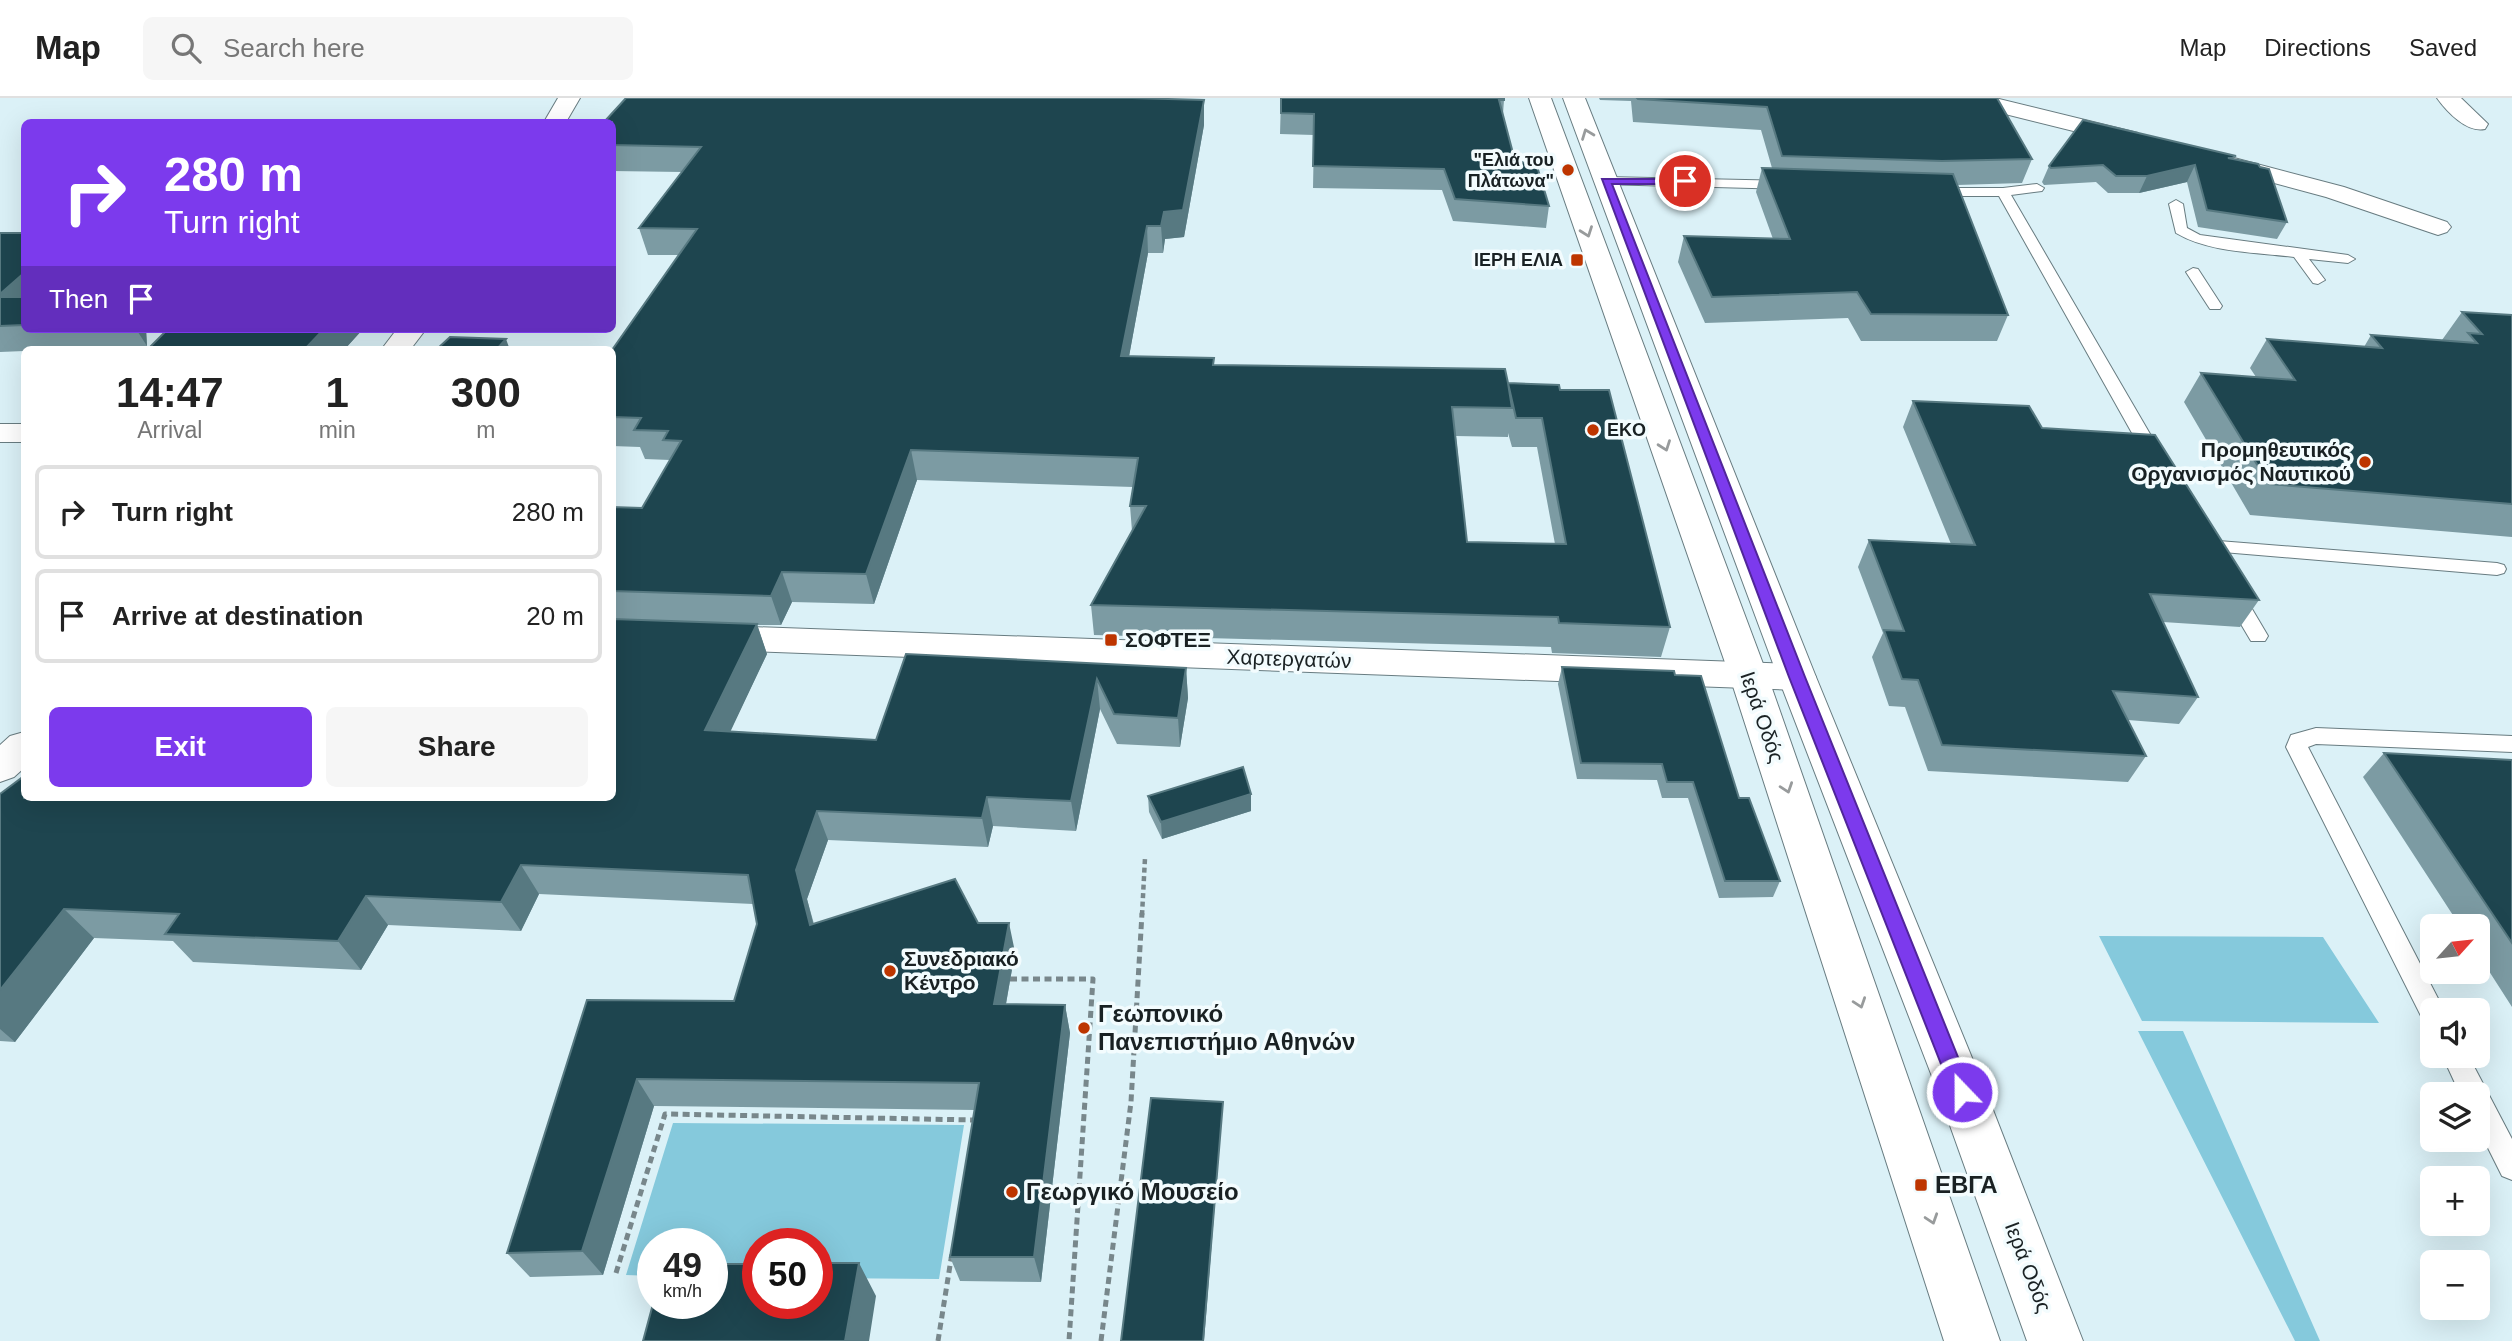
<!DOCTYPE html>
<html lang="en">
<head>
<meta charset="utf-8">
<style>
  :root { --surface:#fff; --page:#f6f6f6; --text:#222; --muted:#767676; --line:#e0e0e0; --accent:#7c3aed }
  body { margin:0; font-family:Arial,sans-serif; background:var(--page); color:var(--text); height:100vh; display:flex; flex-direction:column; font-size:26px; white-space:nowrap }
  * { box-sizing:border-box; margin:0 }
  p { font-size:23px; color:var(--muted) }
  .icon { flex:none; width:38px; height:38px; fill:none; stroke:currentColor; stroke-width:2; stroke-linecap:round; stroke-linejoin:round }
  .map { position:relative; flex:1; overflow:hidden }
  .sheet { position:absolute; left:21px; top:248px; width:595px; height:455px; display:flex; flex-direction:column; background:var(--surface); border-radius:10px; box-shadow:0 7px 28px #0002 }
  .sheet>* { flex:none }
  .banner { position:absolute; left:21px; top:21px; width:595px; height:214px; border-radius:10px; box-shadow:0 7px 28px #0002; background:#7c3aed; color:#fff; overflow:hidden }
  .needle { width:46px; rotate:63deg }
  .tools { position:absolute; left:2420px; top:816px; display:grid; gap:14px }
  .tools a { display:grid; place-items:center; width:70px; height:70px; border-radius:10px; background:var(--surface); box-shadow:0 7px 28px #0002; font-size:35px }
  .speed { position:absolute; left:637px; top:1130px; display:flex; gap:14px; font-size:35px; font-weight:700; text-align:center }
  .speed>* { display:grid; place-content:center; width:91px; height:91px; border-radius:50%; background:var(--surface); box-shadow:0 7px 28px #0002; line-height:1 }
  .speed small { font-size:18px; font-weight:400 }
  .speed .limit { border:10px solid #d22; background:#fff; color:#111 }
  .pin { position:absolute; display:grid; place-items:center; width:60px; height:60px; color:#fff; margin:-30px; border:4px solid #fff; border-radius:50%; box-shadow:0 2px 7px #0007 }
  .me { position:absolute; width:77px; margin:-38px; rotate:338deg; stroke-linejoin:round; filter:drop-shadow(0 0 5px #0008) }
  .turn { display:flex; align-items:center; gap:24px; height:147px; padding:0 28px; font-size:32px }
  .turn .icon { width:91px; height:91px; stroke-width:2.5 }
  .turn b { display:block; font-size:49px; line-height:60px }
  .then { display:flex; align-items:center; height:66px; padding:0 28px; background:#0003; gap:14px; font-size:26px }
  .eta { display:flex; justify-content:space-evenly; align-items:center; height:119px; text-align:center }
  .eta b { font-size:42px; font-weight:600; line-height:49px }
  .cta { display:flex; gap:14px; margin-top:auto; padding:14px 28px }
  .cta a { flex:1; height:80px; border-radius:10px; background:var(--accent); color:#fff; font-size:28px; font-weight:600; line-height:80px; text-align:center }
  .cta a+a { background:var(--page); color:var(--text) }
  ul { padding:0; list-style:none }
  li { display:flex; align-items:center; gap:21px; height:94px; margin:0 14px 10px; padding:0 14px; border:4px solid var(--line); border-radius:10px }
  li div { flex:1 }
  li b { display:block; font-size:26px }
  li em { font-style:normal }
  header { display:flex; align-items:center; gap:42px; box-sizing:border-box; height:98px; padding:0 35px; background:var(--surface); border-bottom:2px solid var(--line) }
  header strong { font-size:33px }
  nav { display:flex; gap:38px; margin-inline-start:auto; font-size:24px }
  .search { width:490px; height:63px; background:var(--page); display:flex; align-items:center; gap:18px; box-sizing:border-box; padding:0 24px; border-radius:10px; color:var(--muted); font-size:26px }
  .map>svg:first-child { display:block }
  .green { fill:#85c9dc }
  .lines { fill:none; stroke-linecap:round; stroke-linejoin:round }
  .lane-casing { stroke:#687c81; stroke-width:2 }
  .street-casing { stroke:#687c81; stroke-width:2 }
  .secondary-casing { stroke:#687c81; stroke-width:2 }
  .path-far1 { stroke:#78878b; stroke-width:4.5; stroke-dasharray:5 3.5; stroke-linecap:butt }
  .path { stroke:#78878b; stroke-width:5; stroke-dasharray:7 4.5; stroke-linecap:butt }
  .lane { fill:#fff; fill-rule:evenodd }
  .street { fill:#fff; fill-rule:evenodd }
  .secondary { fill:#fff; fill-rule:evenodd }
  .wall { fill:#7c9ba3; fill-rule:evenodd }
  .shaded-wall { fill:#577981 }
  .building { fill:#1e454f; stroke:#577981; stroke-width:2; fill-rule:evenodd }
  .oneway { stroke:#989b9c }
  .route { fill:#7c3aed; stroke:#51269a; stroke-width:2 }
  .poi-dot { fill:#bd3500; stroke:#f3fcfe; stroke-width:2.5 }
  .labels { text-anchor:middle; stroke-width:7; stroke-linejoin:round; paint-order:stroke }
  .far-poi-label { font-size:18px; font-weight:bold; fill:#192123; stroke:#f3fcfe; text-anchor:end }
  .poi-label { font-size:21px; font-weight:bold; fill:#192123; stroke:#f3fcfe; text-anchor:start }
  .street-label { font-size:21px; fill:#192123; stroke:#f3fcfe }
  .near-poi-label { font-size:24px; font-weight:bold; fill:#192123; stroke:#f3fcfe; text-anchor:start }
</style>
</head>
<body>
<header>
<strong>Map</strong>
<div class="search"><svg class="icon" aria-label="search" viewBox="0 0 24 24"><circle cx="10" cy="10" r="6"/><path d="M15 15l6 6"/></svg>Search here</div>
<nav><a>Map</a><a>Directions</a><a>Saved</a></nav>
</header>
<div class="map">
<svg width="2512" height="1243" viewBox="0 0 2512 1243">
  <rect width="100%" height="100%" fill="#dbf1f7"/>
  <path class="green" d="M2099 838 2323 839 2379 925 2142 923Z
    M2138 933H2183L2320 1243H2295Z
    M673 1025 964 1027 939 1181 817 1180V1146H758V1179L712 1178V1146H653V1178L626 1177Z"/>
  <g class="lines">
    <defs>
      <path id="lane" d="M1606 79 1787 83 1794 87 1787 91 1601 86V80Z
        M2037 86 2044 90 2042 93 2011 97 2164 360 2161 364 2155 365 2146 360 1999 98H1934L1927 94 1934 90H2003Z
        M2176 102 2183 106 2187 130 2200 137 2348 157 2355 161 2348 165 2309 161 2325 182 2318 186 2313 185 2294 159C2255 154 2210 155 2176 135L2169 106Z
        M2193 170 2198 171 2222 208 2220 211H2210L2208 208 2186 174Z
        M2206 442 2497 465 2504 467 2506 471 2504 475 2497 477 2199 452 2197 448Z
        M2232 488 2239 490 2242 494 2268 538 2265 543H2251L2248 538 2222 494 2225 490Z
        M2316 630 2512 638V654L2316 646 2308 649 2444 912H2432V925L2423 922 2286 649 2291 637Z
        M2442 957H2468L2512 1041V1082L2502 1078 2478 1030V996H2460Z"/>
      <path id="street" d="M1958 0H1995L2138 35 2141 40 2138 45 2130 47 1961 5Z
        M2437 0H2461L2488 26 2485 31C2467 35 2447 14 2437 0Z
        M2219 56 2344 89 2447 124 2451 129 2447 134 2438 137 2429 134 2326 99 2211 68 2207 63 2211 58Z
        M0 326H24V344H0Z
        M612 524 1797 566 1810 570 1816 579 1810 588 1797 592 612 548Z"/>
      <path id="secondary" d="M558 0H580L566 24H544Z
        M1529 0H1551L1768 579 2000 1243H1944L1730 579Z
        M1563 0H1585L1816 579 1986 994 2083 1243H2027L1938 994 1778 579Z
        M397 231H426L410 252H381Z
        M24 634V670L14 679 0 684V647L10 638Z"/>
    </defs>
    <use href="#lane" class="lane-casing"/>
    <use href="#street" class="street-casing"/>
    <use href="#secondary" class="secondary-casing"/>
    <path class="path-far1" d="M1142 817 1145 760"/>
    <path class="path" d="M1010 881H1093L1069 1243
      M616 1175 665 1016 974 1022
      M938 1243 952 1155
      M1101 1243 1131 1004 1142 815"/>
    <use href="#lane" class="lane"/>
    <use href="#street" class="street"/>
    <use href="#secondary" class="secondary"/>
  </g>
  <path class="wall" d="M1281 0 1504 2 1503 16 1514 59 1549 108 1546 130 1453 123 1442 92 1313 90 1314 37 1280 36Z
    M1599 0H1997L2032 61 2022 85 1957 87 2008 217 1997 243H1861L1848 220 1705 225 1678 164 1684 138 1773 141 1756 94 1762 70H1772L1761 32 1633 24 1631 3 1600 2Z
    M1204 2V27L1184 139 1165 141 1163 155H1148L1129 258 1214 267 1508 285 1560 292 1670 529 1661 559 1552 555 1551 549 1094 537 1091 507 1132 433 1130 408 1133 389 917 382 874 506 792 504 781 527H757L767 556 730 633 876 642 906 556 1186 570 1188 600 1180 649 1117 646 1100 611 1076 733 993 728 988 749 828 742 807 801 814 826 978 825 1015 854 1006 906 1065 907 1070 935 1041 1184 960 1183 950 1159 975 1012 654 1008 603 1177 530 1179 507 1155 587 902 734 903 757 826 753 806 539 796 521 833 388 827 361 872 193 864 173 843 94 840 15 944 0 943V696L612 700V409L642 410 670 362 645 361 640 349 612 348V252L679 157H648L639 130 682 74 612 73V24ZM1508 335 1512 349H1537L1555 446 1467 444 1456 338 1508 339Z
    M2234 61 2287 124 2277 141 2198 129 2187 84 2139 95H2108L2096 84 2044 87 2042 84 2049 68Z
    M0 135H24V231H146L147 248 24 252V253L0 254Z
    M2462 214 2512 217V439L2250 417 2184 304 2201 275 2256 279 2250 270 2267 241 2364 249 2371 237 2442 242Z
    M363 231 344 252H150L149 250Z
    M1913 303 2042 330 2259 502 2240 529 2163 524 2198 599 2179 626 2128 622 2146 658 2128 684 1928 673 1905 609 1889 608 1872 559 1883 535 1858 469 1869 442 1951 446 1903 329Z
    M1562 569 1675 577 1739 700 1780 783 1773 799 1719 800 1688 700H1662L1657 682 1577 681 1558 586Z
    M2384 655 2512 662V909L2478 856V828H2460L2363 679Z
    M1148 698 1251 713 1162 741 1149 714Z"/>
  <path class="shaded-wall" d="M1204 2V27L1184 139 1165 141 1163 155 1161 128 1164 114Z
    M2195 67 2187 84 2139 95 2147 78Z
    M1147 128 1148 155 1124 286 1121 258Z
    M24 175V215L0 204V196Z
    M136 231H146L147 248Z
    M324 231H363L344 252H304Z
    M506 241 510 252H496Z
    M911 352 917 382 874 506 866 476Z
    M782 474 792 504 781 527 771 498Z
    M757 526 767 556 717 662 705 632Z
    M1186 570 1188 600 1180 649 1178 620Z
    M1097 581 1100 611 1076 733 1071 703Z
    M1251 696V713L1162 741 1161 724Z
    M987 699 993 728 988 749 982 720Z
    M817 713 828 742 807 801 821 856 810 827 796 772Z
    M521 767 539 796 521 833 501 804Z
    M366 798 388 827 361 872 338 843Z
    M64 811 94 840 15 944 0 931V892Z
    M1009 825 1015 854 1001 934 994 906Z
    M1065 907 1070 935 1041 1184 1034 1159Z
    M637 981 654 1008 603 1177 582 1153Z
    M1223 1004 1204 1243H1203Z
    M859 1165 876 1198 869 1243H845Z"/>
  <path class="building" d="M626 0H1132L1204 2 1183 112 1164 114 1161 128H1147L1121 258 1214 260 1213 267 1505 271 1508 285 1559 287 1560 292H1609L1670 529 1559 525 1558 519 1091 507 1146 408H1130L1138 360 911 352 866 476 782 474 771 498 612 493V409L642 410 681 343 663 342 668 333 634 332 641 320 612 319V252L697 131 639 130 701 49 612 47V24H604ZM1508 285 1516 320H1542L1566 446 1467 444 1452 309 1512 310Z
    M1281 0H1504V2H1499L1514 59H1519L1518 64 1536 65 1549 108 1455 101 1444 71 1313 68 1314 16 1281 15Z
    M1637 0H1997L2032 61 1942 63 1782 58 1767 9 1638 1Z
    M2083 22 2236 58 2228 60 2258 66 2260 69 2269 71 2287 124 2207 112 2195 67 2147 78H2116L2103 67 2051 70 2049 68Z
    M1762 70 1953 76 2008 217 1871 216 1857 194 1712 199 1684 138 1790 141Z
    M0 135H24V175L0 196Z
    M0 199H24V227L0 228Z
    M2462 214 2512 217V406L2269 386 2201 275 2295 282 2267 241 2382 250 2371 237 2477 245 2468 235 2482 236Z
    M168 231H324L304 252H166L168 250H149Z
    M450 239 506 241 496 252H436Z
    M1913 303 2029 308 2042 330 2155 337 2259 502 2150 496 2198 599 2113 593 2146 658 1942 647 1918 582 1902 581 1884 532 1904 533 1869 442 1975 447Z
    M612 521 757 526 705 632 876 642 906 556 1186 570 1178 620 1114 616 1097 581 1071 703 987 699 982 720 817 713 796 772 810 827 955 781 978 825H1009L994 906 1065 907 1034 1159H950L979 985 637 981 582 1153 507 1155 587 902 734 903 757 826 748 777 521 767 501 804 366 798 338 843 165 836 179 816 64 811 0 892V696L24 678V700H612Z
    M1562 569 1674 573 1675 577 1701 578 1739 700H1749L1780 783H1725L1693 684H1667L1662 666 1581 665Z
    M2384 655 2512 662V845Z
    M1243 669 1251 696 1161 724 1148 698Z
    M1151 1000 1223 1004 1203 1243H1121Z
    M817 1165H859L845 1243H643L653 1206H712V1166H758V1206H817Z"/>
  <defs><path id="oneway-chevron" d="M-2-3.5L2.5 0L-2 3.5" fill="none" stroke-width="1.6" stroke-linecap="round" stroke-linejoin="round" transform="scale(1.75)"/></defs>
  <g class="oneway">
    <use href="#oneway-chevron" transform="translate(1587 36) rotate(-111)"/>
    <use href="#oneway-chevron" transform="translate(1587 134) rotate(70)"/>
    <use href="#oneway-chevron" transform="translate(1665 348) rotate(70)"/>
    <use href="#oneway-chevron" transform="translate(1787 690) rotate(71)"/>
    <use href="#oneway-chevron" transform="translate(1860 905) rotate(71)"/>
    <use href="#oneway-chevron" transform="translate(1932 1121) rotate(72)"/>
  </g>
  <path class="route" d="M1602 81H1685L1690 83 1685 86H1612L1805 579 1972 994 1969 1001 1962 1003 1954 1001 1952 994 1789 579Z"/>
  <g class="poi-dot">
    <circle cx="1568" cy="72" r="7"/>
    <rect x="1570" y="155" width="14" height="14" rx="3.5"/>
    <circle cx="1593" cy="332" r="7"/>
    <circle cx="2365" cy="364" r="7"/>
    <rect x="1104" y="535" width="14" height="14" rx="3.5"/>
    <circle cx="890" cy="873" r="7"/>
    <circle cx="1084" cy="930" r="7"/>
    <rect x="1914" y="1080" width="14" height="14" rx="3.5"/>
    <circle cx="1012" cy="1094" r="7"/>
  </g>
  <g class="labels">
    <g class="far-poi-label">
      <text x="1554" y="68">"Ελιά του<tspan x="1554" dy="21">Πλάτωνα"</tspan></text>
      <text x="1563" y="168">ΙΕΡΗ ΕΛΙΑ</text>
      <text x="1607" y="338" text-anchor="start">EKO</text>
    </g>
    <g class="poi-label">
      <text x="2351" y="359" text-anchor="end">Προμηθευτικός<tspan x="2351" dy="24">Οργανισμός Ναυτικού</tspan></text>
      <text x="1125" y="549">ΣΟΦΤΕΞ</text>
      <text x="904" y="868">Συνεδριακό<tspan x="904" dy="24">Κέντρο</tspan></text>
    </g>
    <g class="street-label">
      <text transform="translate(1289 561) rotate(2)" y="7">Χαρτεργατών</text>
      <text transform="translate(1762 619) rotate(71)" y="7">Ιερά Οδός</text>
      <text transform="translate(2028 1169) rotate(69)" y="7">Ιερά Οδός</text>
    </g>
    <g class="near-poi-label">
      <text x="1098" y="924">Γεωπονικό<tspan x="1098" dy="28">Πανεπιστήμιο Αθηνών</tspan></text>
      <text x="1935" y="1095">ΕΒΓΑ</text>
      <text x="1026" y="1102">Γεωργικό Μουσείο</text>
    </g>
  </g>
</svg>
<div class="tools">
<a><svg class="needle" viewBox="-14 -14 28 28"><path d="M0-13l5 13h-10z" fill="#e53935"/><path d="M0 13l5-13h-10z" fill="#767676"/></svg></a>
<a><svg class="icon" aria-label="sound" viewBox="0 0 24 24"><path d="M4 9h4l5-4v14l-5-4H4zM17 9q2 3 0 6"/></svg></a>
<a><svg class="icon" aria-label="layers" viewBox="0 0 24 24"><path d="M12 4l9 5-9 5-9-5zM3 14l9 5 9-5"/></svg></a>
<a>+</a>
<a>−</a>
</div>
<div class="speed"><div>49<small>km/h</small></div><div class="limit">50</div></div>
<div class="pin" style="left:1685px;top:83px;background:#d93025"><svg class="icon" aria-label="arrive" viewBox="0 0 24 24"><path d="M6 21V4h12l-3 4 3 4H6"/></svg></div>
<svg class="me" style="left:1962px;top:994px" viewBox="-20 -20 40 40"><circle r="17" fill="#7c3aed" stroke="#fff" stroke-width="3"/><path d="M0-11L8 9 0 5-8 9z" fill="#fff"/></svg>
<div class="banner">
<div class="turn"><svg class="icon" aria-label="right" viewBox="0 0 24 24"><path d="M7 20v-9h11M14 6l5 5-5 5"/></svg><div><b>280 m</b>Turn right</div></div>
<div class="then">Then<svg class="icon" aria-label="arrive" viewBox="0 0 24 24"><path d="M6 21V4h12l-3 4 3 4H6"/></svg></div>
</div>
<section class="sheet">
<div class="eta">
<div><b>14:47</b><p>Arrival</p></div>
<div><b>1</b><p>min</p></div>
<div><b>300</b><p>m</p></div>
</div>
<ul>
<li><svg class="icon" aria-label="right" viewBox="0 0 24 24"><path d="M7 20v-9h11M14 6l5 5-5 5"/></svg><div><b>Turn right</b></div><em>280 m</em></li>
<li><svg class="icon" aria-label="arrive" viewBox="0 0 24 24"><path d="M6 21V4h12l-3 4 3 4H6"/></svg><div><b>Arrive at destination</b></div><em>20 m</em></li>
</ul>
<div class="cta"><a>Exit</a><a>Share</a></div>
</section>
</div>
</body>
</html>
